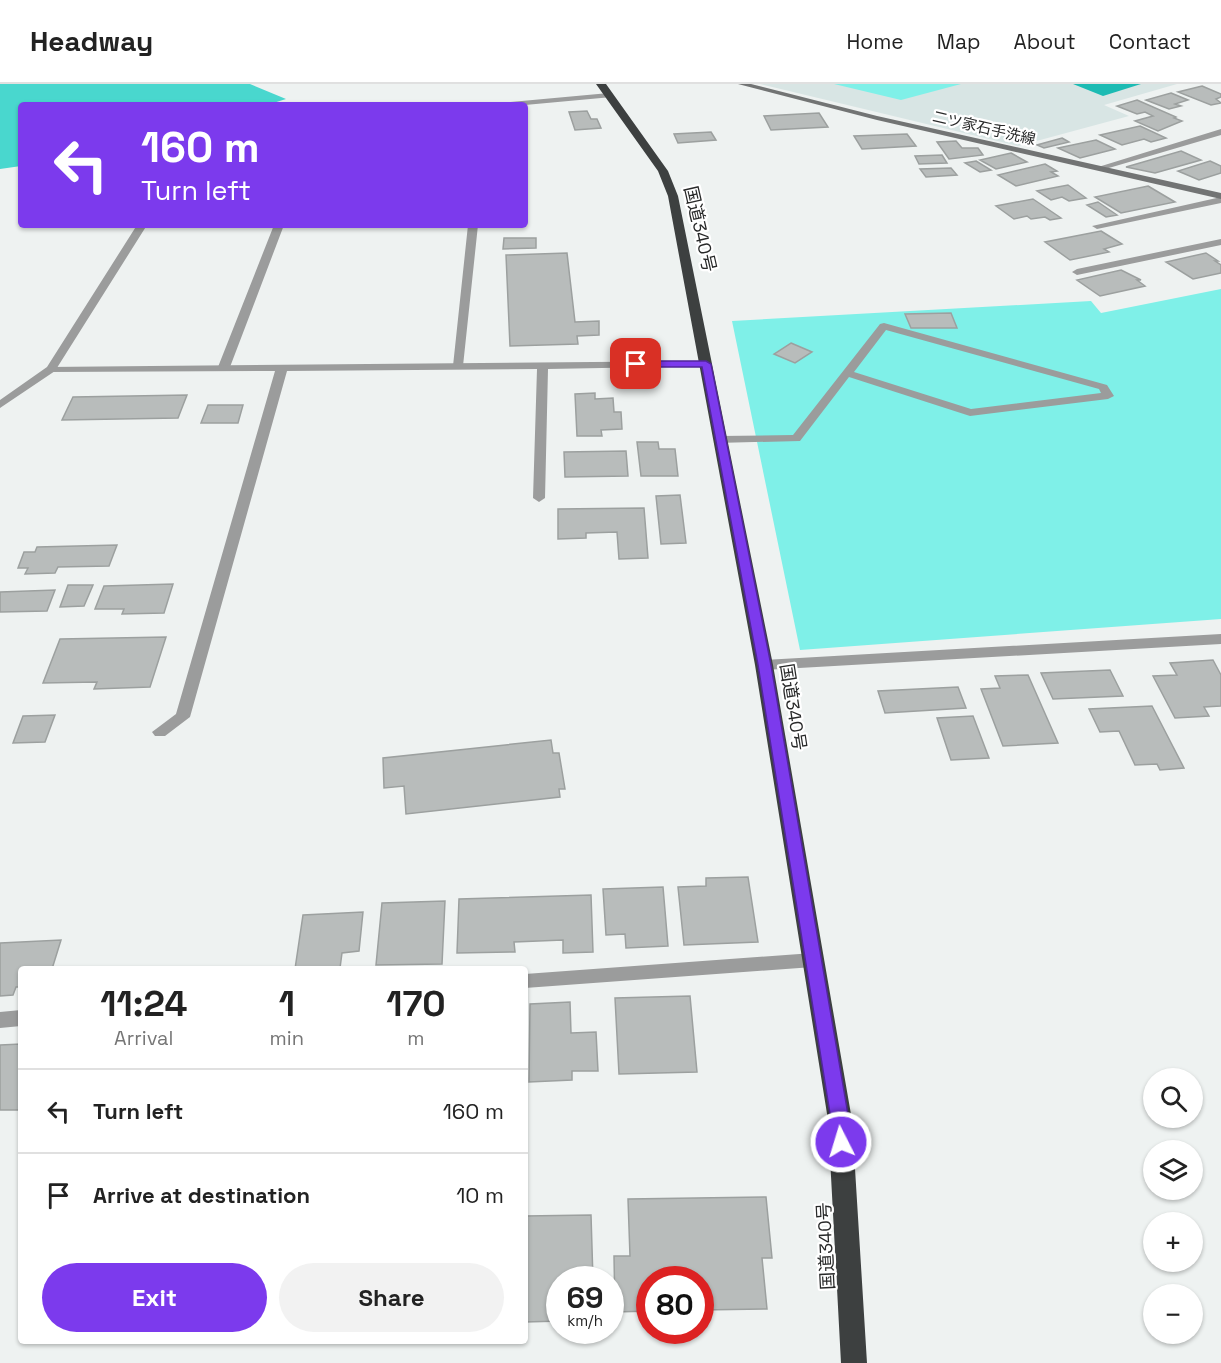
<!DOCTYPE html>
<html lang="en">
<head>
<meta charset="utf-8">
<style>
  :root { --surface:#fff; --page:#f2f2f2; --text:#222; --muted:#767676; --line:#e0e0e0; --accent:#7c3aed }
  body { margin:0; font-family:"Space Grotesk","Noto Sans JP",sans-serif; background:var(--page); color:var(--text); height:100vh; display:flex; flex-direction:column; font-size:22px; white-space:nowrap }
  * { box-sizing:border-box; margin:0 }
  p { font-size:20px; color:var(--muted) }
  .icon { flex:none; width:33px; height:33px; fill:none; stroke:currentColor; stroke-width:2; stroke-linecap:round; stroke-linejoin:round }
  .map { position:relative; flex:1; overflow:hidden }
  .panel { position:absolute; left:18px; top:882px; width:510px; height:378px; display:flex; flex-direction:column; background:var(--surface); border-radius:6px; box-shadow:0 2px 4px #0004 }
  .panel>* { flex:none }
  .top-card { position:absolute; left:18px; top:18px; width:510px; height:126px; border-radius:6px; box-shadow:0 2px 4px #0004; background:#7c3aed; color:#fff; overflow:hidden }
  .controls { position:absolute; left:1143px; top:984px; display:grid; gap:12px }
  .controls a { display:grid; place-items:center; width:60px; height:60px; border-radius:50%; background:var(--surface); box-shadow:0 2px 4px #0004; font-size:30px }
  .speed { position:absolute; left:546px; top:1182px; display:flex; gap:12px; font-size:30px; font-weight:700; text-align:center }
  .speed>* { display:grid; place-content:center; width:78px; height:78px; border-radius:50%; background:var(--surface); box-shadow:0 2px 4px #0004; line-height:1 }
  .speed small { font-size:15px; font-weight:400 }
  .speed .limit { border:9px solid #d22; background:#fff; color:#111 }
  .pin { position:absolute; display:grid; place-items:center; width:51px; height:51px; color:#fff; margin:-26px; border-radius:12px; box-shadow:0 3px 9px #0006 }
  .me { position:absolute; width:66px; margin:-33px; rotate:355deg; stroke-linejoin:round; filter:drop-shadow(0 0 4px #0008) }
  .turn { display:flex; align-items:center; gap:21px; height:126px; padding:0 24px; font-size:27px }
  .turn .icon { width:78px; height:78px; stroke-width:2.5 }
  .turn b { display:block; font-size:42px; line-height:51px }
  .eta { display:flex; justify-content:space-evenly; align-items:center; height:102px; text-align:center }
  .eta b { font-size:36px; font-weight:700; line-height:42px }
  .primary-button { display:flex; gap:12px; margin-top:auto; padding:12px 24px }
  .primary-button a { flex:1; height:69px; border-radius:36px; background:var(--accent); color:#fff; font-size:24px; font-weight:700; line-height:69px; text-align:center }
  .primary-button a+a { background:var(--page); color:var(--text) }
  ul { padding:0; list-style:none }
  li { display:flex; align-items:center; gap:18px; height:84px; padding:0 24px; border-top:2px solid var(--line) }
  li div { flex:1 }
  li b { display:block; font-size:22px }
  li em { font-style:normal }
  header { display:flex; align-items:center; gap:36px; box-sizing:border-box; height:84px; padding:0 30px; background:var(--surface); border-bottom:2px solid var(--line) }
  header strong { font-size:28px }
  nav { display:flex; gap:33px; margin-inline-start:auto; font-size:21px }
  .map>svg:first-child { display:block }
  .built { fill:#d8e5e4 }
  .green { fill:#7ff0e8 }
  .forest { fill:#49d7ce }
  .water { fill:#1cbbb3 }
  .building { fill:#b8bcbb; stroke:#9ca09f; stroke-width:1.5 }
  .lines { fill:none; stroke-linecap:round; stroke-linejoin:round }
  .lane { fill:#9b9c9c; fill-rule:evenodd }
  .street { fill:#9b9c9c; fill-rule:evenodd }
  .secondary { fill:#727474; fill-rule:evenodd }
  .highway { fill:#3d4040; fill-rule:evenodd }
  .route { fill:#7c3aed; stroke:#51269a; stroke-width:1.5 }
  .labels { text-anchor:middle; stroke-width:4.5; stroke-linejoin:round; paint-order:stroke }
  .far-street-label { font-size:15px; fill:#282929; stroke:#fff }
  .street-label { font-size:18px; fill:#282929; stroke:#fff }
</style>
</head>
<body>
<header>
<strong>Headway</strong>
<nav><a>Home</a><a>Map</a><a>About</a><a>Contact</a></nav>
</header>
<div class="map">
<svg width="1221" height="1279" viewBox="0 0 1221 1279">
  <rect width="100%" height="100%" fill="#eef2f1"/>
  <path class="built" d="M760 0H1177L1104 21 1129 32 1018 62Z"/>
  <path class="green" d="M834 0H961L901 16Z
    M1221 205V535L800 566 732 237 1091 217 1101 229Z"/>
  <path class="forest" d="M0 0H250L286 15 267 21H21V82L0 85Z"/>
  <path class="water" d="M1073 0H1141L1103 12Z"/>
  <path class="building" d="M1202 2 1221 10V13L1216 15 1221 19 1211 21 1178 8Z
    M1171 9 1188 16 1175 20 1181 22 1169 25 1146 16Z
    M1137 16 1176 33 1174 34 1182 37 1158 47 1135 37 1153 32 1145 28 1137 30 1117 22Z
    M587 27 591 35H597L601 44 575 46 569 28Z
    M819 29 828 43 771 46 764 32Z
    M1140 42 1166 54 1151 58 1144 55 1122 61 1100 51Z
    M711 48 716 56 678 59 674 50Z
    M907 50 916 62 862 65 854 52Z
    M1062 54 1069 58 1044 64 1037 61Z
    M1096 56 1115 65 1080 74 1058 64Z
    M956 57 962 64H978L983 71 949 75 937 58Z
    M1181 67 1201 76 1155 89 1126 83Z
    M1011 69 1027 78 996 85 980 76Z
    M942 71 947 79 919 80 915 72Z
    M976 77 991 86 980 88 965 79Z
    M1210 77 1221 82V89L1199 96 1178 87Z
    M1045 80 1057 87 1051 88 1058 92 1016 102 998 91Z
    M951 84 957 91 926 93 920 85Z
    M1068 101 1086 114 1069 117 1062 113 1051 116 1037 107Z
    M1148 102 1175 118 1121 129 1095 113Z
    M1033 115 1061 134 1050 136 1045 133 1031 135 1027 132 1014 135 996 122Z
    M1098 118 1117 131 1106 133 1087 121Z
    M1101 147 1122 160 1104 165 1109 168 1070 176 1045 158Z
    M504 154H536V164L503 165Z
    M567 169 575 238 599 237V251L577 252 578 260 510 262 506 171Z
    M1206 169 1218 177H1215L1221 181V189L1193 195 1166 178Z
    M1121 186 1141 196H1137L1145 202 1100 212 1077 196Z
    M951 229 957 244H911L905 230Z
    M791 259 812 268 795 279 774 270Z
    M595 309V315L613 314 614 328H621L622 345 601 346 602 352H577L575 310Z
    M187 311 178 334 62 336 73 313Z
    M208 321H243L238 339H201Z
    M637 358H658L659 365H675L678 392H641Z
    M626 367 628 392 565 393 564 368Z
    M680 411 686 459 661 460 656 412Z
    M644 424 648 474 619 475 617 448 586 449V454L558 455V425Z
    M117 461 109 482 58 483 55 489 25 490 28 484H18L24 468H35L37 463Z
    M173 500 164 529 122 530 124 525H95L104 502Z
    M68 501H93L84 522 60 523Z
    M55 506 47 527 0 528V508Z
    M166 553 150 603 94 605 97 598 43 599 60 555Z
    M1213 576 1221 591V622L1204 623 1209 632 1175 634 1153 592 1177 591 1170 579Z
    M1110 586 1123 612 1053 615 1041 589Z
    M1028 591 1058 659 1003 662 981 605 1000 604 995 592Z
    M958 603 966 624 885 629 878 607Z
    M1152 622 1184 684 1160 686 1157 680 1135 681 1119 647 1100 648 1089 625Z
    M55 631 45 658 13 659 23 632Z
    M973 632 989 674 951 676 937 634Z
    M551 656 553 669H559L565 705H559L560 713 406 730 404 702 384 704 383 674Z
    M748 793 758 858 684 861 678 803 706 802V794Z
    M663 803 668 862 626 864 625 850 606 851 603 805Z
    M591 811 593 868 563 869V856L514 858 515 868 457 869 459 815Z
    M445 817 442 880 376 881 382 819Z
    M363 828 359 867 342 869 340 884 295 885 303 831Z
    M61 856 52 885H21V903H16L13 911 0 912V859Z
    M690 912 697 988 619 990 615 914Z
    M570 918 571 949 596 948 598 987H572V996L529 998 530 920Z
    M21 960V1026H0V961Z
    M766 1113 772 1174H762L767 1225 700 1226V1196H650V1227L615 1228 614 1172H630L628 1115Z
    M591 1131 593 1196H560V1237L525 1238V1132Z"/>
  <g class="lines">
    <path class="lane" d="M609 9 613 11 612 13 525 21H495L499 19Z
      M137 141H147L55 287 0 324V316L47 283Z
      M274 141H284L230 283 224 286 220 285 218 283Z
      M468 141H478L463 282 458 285 453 282Z
      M884 239 1107 301 1114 312 1108 315 970 332 849 293 800 357 716 359 714 356 720 352 793 351 880 240ZM886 246 1099 305 1101 309 971 325 854 288Z"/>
    <path class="street" d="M1221 45V51L1102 86 1095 84Z
      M1221 113V119L1097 145 1092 142Z
      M1221 155V161L1077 191 1072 188 1077 185Z
      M706 277 710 278V282L548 285 545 414 539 418 533 414 537 285 287 287 190 633 165 652H155L152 648 176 630 275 287 51 288 47 287V283Z
      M1221 550V560L764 586 757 581 764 576Z
      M813 869 819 871 822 876 819 881 813 883 525 904V890Z
      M21 926V942L0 944V928Z"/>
    <path class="secondary" d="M738 0H751L877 32 1221 109V115L877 36Z"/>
    <path class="highway" d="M596 0H606L668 87 678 112 773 581 852 1036 867 1279H841L828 1036 755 581 668 112 658 87Z"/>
  </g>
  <path class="route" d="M706 277 711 280 771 581 849 1036 850 1058 848 1064 841 1066 835 1064 832 1058 831 1036 758 581 702 283H636L631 280 636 277Z"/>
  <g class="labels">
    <g class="far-street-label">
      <text transform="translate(984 44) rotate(13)" y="5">二ツ家石手洗線</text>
    </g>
    <g class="street-label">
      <text transform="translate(700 145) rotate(77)" y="6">国道340号</text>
      <text transform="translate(793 623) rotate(81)" y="6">国道340号</text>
      <text transform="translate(826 1162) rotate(-93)" y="6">国道340号</text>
    </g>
  </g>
</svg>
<div class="controls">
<a><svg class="icon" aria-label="search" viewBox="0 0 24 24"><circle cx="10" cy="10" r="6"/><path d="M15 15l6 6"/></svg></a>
<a><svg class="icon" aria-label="layers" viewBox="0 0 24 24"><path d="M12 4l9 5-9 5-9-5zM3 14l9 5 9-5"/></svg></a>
<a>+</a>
<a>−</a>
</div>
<div class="speed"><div>69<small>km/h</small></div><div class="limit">80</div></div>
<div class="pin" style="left:636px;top:280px;background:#d93025"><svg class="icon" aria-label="arrive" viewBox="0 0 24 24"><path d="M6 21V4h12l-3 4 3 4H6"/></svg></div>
<svg class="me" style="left:841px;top:1058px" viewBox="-20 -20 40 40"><circle r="17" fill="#7c3aed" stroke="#fff" stroke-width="3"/><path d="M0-11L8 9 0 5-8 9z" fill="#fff"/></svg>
<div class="top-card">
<div class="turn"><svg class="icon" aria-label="left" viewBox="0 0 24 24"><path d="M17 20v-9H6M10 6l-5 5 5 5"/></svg><div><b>160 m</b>Turn left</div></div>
</div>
<section class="panel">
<div class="eta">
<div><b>11:24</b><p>Arrival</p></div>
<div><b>1</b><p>min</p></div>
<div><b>170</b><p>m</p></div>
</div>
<ul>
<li><svg class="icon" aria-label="left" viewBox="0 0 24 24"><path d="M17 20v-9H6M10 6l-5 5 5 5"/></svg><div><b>Turn left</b></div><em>160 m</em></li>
<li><svg class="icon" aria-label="arrive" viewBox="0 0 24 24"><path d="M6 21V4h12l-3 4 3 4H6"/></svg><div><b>Arrive at destination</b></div><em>10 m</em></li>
</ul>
<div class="primary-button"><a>Exit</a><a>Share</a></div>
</section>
</div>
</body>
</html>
